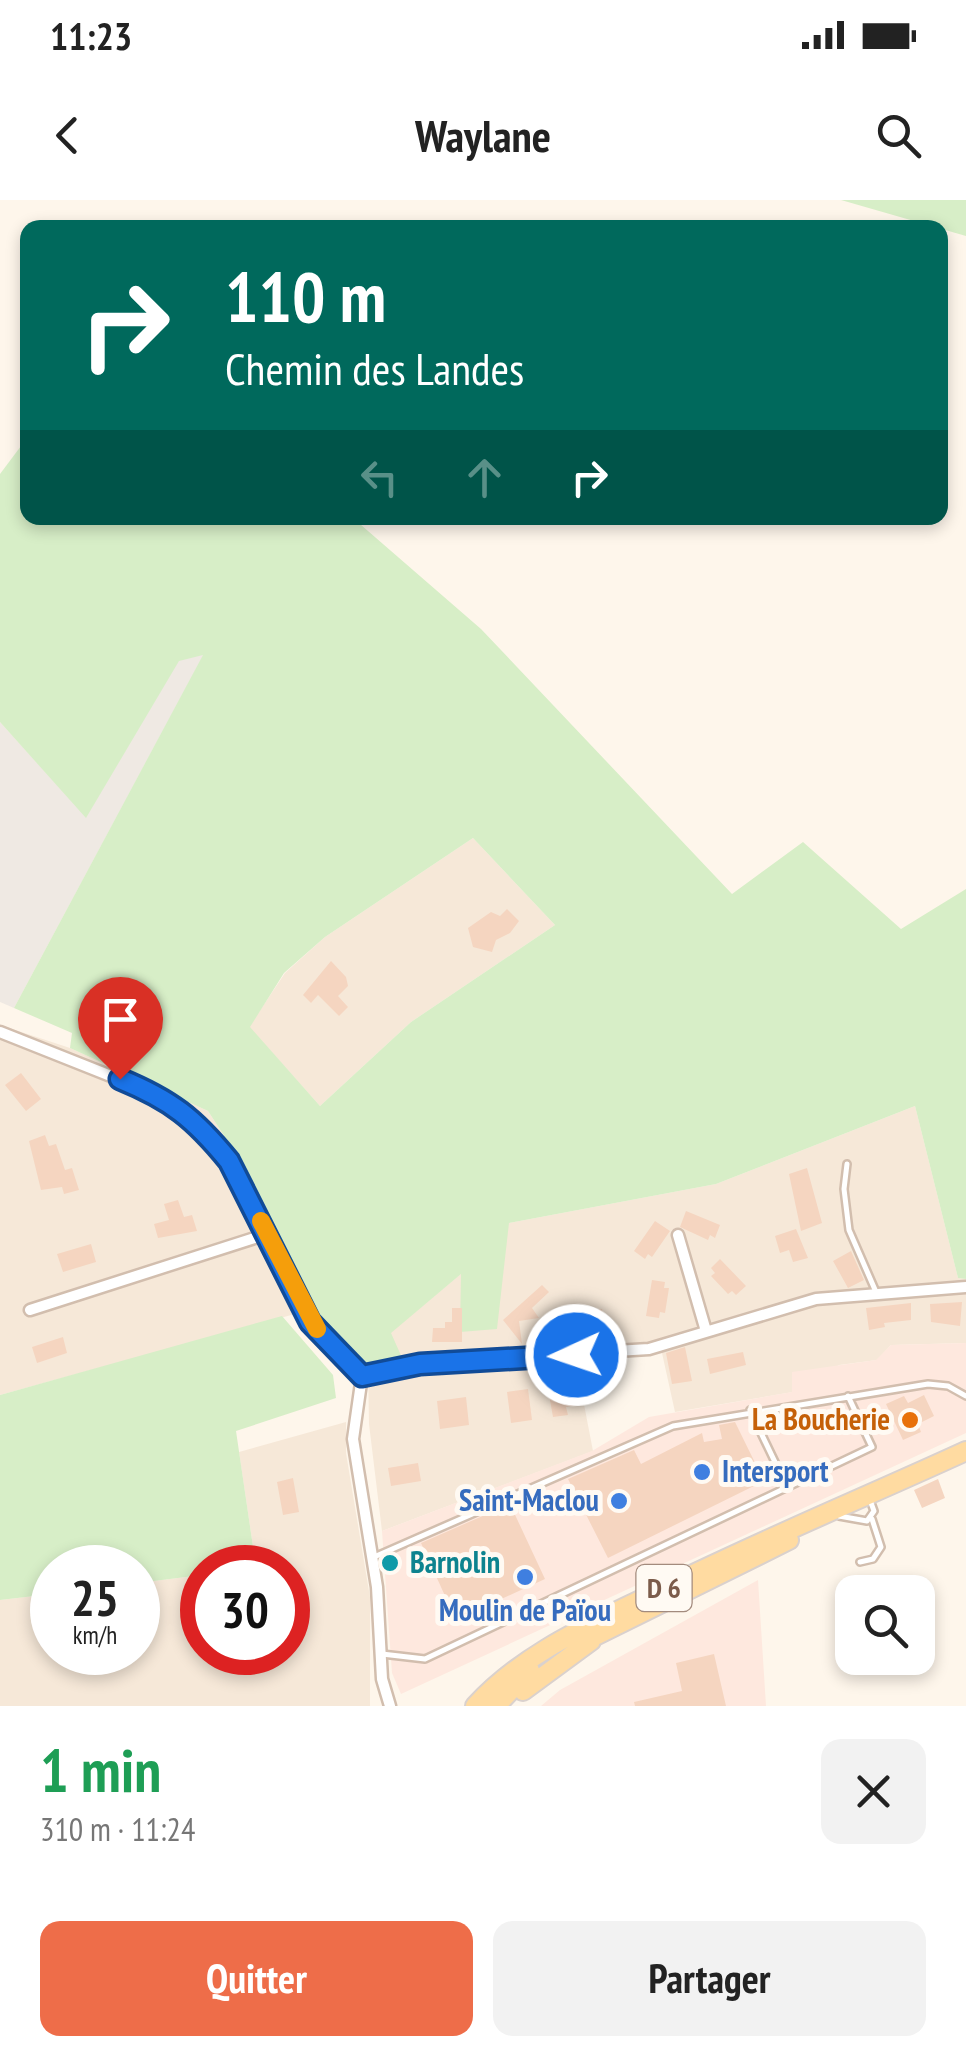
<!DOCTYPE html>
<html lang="fr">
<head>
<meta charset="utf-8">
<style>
  :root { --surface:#fff; --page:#f2f2f2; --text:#222; --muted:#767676; --accent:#ee6d49 }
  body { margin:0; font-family:"PT Sans Narrow",sans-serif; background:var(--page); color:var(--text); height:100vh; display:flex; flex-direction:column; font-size:38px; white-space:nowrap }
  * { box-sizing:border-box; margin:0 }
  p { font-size:32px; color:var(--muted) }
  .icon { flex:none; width:55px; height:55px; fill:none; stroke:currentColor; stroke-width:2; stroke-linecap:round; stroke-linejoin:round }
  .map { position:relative; height:1506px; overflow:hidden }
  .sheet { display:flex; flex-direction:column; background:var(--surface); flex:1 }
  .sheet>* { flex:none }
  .banner { position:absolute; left:20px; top:20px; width:928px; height:305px; border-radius:20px; box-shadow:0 5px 15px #0003; background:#00695c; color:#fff; overflow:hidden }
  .fabs { position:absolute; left:835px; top:1375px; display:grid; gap:20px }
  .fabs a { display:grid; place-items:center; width:100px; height:100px; border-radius:20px; background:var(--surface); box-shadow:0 5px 15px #0003; font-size:50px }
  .speed { position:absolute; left:30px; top:1345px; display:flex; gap:20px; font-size:50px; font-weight:700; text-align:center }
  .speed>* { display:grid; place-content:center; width:130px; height:130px; border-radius:50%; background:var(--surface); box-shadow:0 5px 15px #0003; line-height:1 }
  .speed small { font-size:25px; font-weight:400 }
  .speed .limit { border:15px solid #d22; background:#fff; color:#111 }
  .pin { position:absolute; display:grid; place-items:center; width:85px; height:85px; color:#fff; margin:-102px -42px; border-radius:50% 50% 50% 0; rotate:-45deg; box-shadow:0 0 10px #0007 }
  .pin .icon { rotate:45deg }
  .me { position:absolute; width:110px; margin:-55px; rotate:267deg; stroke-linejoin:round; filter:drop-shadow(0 0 8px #0008) }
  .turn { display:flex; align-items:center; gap:35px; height:210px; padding:0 40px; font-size:45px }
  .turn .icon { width:130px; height:130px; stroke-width:2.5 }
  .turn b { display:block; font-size:70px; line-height:85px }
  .lanes { display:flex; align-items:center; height:95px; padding:0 40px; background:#0003; justify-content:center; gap:50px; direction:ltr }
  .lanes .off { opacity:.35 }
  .round { display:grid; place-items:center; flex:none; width:105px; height:105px; border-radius:20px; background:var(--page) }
  .head { display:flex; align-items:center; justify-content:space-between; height:170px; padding:0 40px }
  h1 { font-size:60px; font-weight:800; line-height:75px; color:#1e9e55 }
  .primary-button { display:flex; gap:20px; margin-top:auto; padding:20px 40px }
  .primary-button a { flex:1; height:115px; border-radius:20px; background:var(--accent); color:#fff; font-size:40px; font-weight:800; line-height:115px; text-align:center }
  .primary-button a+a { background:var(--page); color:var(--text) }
  .status { display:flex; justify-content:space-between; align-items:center; height:70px; padding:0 50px; background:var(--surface); direction:ltr }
  .status svg { height:28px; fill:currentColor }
  header { display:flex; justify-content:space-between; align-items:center; height:130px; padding:0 40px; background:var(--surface); font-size:45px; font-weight:800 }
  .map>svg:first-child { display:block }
  .residential { fill:#f6e8d8 }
  .commercial { fill:#fee8de }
  .industrial { fill:#efe9e3 }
  .green { fill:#d7eec7; fill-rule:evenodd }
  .building { fill:#f5d5c0 }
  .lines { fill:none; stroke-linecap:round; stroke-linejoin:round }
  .lane-casing { stroke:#d2beae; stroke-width:10 }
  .street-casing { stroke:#d2beae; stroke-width:15 }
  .primary-casing { stroke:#dad1cd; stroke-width:22 }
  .lane { stroke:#fff; stroke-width:5 }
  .street { stroke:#fff; stroke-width:10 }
  .primary { stroke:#ffdba1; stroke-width:18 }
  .route-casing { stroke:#114b97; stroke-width:25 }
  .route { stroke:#1a73e8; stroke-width:18 }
  .slow { stroke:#f59e0b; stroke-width:18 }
  .food-dot { fill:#e8710a; stroke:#fffaf3; stroke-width:4 }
  .shop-dot { fill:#3f7fe0; stroke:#fffaf3; stroke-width:4 }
  .culture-dot { fill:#0f9aa8; stroke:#fffaf3; stroke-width:4 }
  .labels { text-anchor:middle; stroke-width:10; stroke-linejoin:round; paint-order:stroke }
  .shield { fill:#fffaf3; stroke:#a38b7d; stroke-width:2.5 }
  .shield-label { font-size:28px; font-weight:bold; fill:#7c5c4b }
  .food-label { font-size:30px; font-weight:bold; fill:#c56008; stroke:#fffaf3; text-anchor:end }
  .shop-label { font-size:30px; font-weight:bold; fill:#366cbe; stroke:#fffaf3; text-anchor:start }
  .culture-label { font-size:30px; font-weight:bold; fill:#0d838f; stroke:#fffaf3; text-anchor:start }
</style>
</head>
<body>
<div class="status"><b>11:23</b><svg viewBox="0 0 49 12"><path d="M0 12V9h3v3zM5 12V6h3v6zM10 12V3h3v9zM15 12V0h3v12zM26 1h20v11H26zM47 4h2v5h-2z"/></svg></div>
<header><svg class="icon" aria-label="back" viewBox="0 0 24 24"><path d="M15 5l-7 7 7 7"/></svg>Waylane<svg class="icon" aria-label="search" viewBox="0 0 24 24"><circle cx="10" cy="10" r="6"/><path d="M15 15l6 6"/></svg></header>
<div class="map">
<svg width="966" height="1506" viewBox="0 0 966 1506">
  <rect width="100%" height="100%" fill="#fef6eb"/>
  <path class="residential" d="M473 638 555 725 411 822 320 906 249 827 285 773 325 737Z
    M0 825 70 848 208 911 234 951 313 1109 0 1195Z
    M915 906 958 1078 966 1079V1143L891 1145 877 1160 839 1165 793 1192 675 1212 662 1153 576 1163 593 1251 382 1331 369 1224 368 1165 402 1160 390 1133 462 1073 509 1023 716 984Z
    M346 1222V1253L370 1397V1506H0V1400L52 1394V1452H138V1383L202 1375V1452H288V1368L256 1367 239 1252Z"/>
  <path class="commercial" d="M966 1143V1233L401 1494 392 1473 382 1331 592 1251 649 1217 792 1192V1172L876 1160 891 1145Z
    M758 1380 766 1506H541L560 1490Z"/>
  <path class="industrial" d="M204 454 14 808 0 802V522L86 617 179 460Z"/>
  <path class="green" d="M841 0H966V36Z
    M27 238 28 318H353L481 429 732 694 803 642 901 729 966 689V1079L958 1078 915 906 716 984 509 1023 497 1129 460 1132 461 1074 391 1133 403 1160 368 1165 313 1109 234 951 208 911 70 848 72 833 14 808 203 455 179 461 86 618 0 522V274ZM473 638 555 725 411 822 320 906 250 827 284 773 325 737Z
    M282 1116 333 1175 336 1198 236 1231 256 1367 202 1368V1375L138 1383V1368H52V1394L0 1400V1195Z"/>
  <path class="building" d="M507 709 519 721 510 733 496 740 492 752 473 747 468 728 491 712 500 716Z
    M331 761 346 777 348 786 338 796 348 807 339 816 318 795 311 803 303 795Z
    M21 873 41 899 26 911 5 885Z
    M45 935 49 946 56 944 65 970 72 968 79 990 64 994 62 987 41 990 29 941Z
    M807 968 822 1023 801 1031 789 974Z
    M178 1000 184 1017 192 1015 197 1031 158 1038 154 1024 169 1020 164 1004Z
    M686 1011 720 1025 715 1038 710 1035 708 1040 680 1027Z
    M655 1021 670 1031 652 1057 648 1054 645 1059 634 1051Z
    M796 1029 808 1058 793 1062 789 1050 780 1053 775 1036Z
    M91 1044 96 1062 63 1072 57 1054Z
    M851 1051 864 1080 848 1088 833 1061Z
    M720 1059 746 1086 736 1095 732 1091 728 1094 711 1076 715 1073 711 1068Z
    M652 1080 665 1082 664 1088H669L665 1113 660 1112 659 1118 646 1116Z
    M542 1085 549 1092 532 1108 539 1118 519 1121 522 1144 503 1120Z
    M962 1102 960 1126 931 1122 930 1104Z
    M911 1103V1120L884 1123 885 1127 869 1130 866 1108Z
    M452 1108H462V1142H432L433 1128H445V1122H452Z
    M602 1109 607 1143 570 1145V1131H594L590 1111Z
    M63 1137 67 1153 37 1163 32 1147Z
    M685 1147 692 1181 672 1184 666 1153Z
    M743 1152 746 1165 710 1174 707 1159Z
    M573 1185 577 1205 566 1207 568 1215 553 1217 548 1189Z
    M528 1189 532 1220 511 1223 507 1192Z
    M924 1195 934 1216 918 1224 921 1232 903 1240 886 1204 904 1196 908 1203Z
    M466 1197 469 1225 440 1229 437 1201Z
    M735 1222 764 1281 608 1358 568 1279 634 1250 641 1264 702 1233 704 1242 722 1239 719 1225Z
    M418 1263 421 1281 391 1286 388 1268Z
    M293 1278 299 1312 283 1315 277 1282Z
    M938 1279 945 1298 922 1308 914 1290Z
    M510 1304 545 1379 456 1420 421 1343Z
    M714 1454 726 1506H635L634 1502 682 1491 676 1463Z"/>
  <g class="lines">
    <defs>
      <path id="lane" d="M847 964 844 989 849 1030 876 1092
        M750 1210 787 1287
        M839 1316 867 1321 874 1311 870 1300
        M374 1357 673 1226 928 1184 948 1186 966 1196
        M860 1362 873 1359 881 1347 872 1319
        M382 1454 425 1459 872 1247 848 1196"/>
      <path id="street" d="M0 832 146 890 194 918 229 961 310 1122 362 1176
        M678 1035 706 1131
        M30 1110 267 1034
        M362 1176 420 1163 649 1149 816 1099 966 1087
        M362 1176 353 1239 377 1387 382 1479 390 1506"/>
      <path id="primary" d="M579 1444 789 1340
        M523 1491 591 1441
        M475 1506C521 1456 581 1429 640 1400 747 1346 857 1301 966 1251
        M496 1506 530 1470"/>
    </defs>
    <use href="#lane" class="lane-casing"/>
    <use href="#street" class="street-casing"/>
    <use href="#primary" class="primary-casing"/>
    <use href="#lane" class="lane"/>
    <use href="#street" class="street"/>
    <use href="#primary" class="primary"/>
  </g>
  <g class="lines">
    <defs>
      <path id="route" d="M120 879C171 900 194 918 229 961L310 1122 362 1176 420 1164 576 1155"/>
    </defs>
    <use href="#route" class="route-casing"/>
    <use href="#route" class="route"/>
    <path class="slow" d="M261 1021 317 1129"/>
  </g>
  <circle class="food-dot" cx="910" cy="1220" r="10"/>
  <g class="shop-dot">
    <circle cx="702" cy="1272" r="10"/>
    <circle cx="619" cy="1301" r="10"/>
    <circle cx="525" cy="1377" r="10"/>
  </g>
  <circle class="culture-dot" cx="390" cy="1363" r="10"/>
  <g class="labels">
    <rect class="shield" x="636.5" y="1365" width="55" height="46" rx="8"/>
    <g class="shield-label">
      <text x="664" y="1398">D 6</text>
    </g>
    <g class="food-label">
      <text x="890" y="1230">La Boucherie</text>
    </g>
    <g class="shop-label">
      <text x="722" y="1282">Intersport</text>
      <text x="599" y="1311" text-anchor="end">Saint-Maclou</text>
      <text x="525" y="1421" text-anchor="middle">Moulin de Païou</text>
    </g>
    <g class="culture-label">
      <text x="410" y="1373">Barnolin</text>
    </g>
  </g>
</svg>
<div class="fabs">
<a><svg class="icon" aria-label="search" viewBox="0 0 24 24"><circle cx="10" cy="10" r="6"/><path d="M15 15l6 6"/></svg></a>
</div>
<div class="speed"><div>25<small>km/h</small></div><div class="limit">30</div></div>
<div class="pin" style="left:120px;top:879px;background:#d93025"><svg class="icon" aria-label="arrive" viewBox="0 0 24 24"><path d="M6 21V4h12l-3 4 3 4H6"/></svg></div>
<svg class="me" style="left:576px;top:1155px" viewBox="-20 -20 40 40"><circle r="17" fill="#1a73e8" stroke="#fff" stroke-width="3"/><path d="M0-11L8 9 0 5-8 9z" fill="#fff"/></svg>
<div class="banner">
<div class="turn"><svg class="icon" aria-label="right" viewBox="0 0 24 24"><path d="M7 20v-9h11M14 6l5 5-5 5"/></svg><div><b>110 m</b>Chemin des Landes</div></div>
<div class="lanes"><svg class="icon off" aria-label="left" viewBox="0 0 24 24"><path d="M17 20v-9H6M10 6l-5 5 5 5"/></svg><svg class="icon off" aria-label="ahead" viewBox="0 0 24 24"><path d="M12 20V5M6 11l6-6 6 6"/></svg><svg class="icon" aria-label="right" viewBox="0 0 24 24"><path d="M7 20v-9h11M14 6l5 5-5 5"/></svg></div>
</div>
</div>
<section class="sheet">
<div class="head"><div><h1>1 min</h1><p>310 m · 11:24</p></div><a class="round"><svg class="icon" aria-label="close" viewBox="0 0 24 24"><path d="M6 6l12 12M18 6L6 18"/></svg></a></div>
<div class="primary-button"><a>Quitter</a><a>Partager</a></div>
</section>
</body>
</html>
